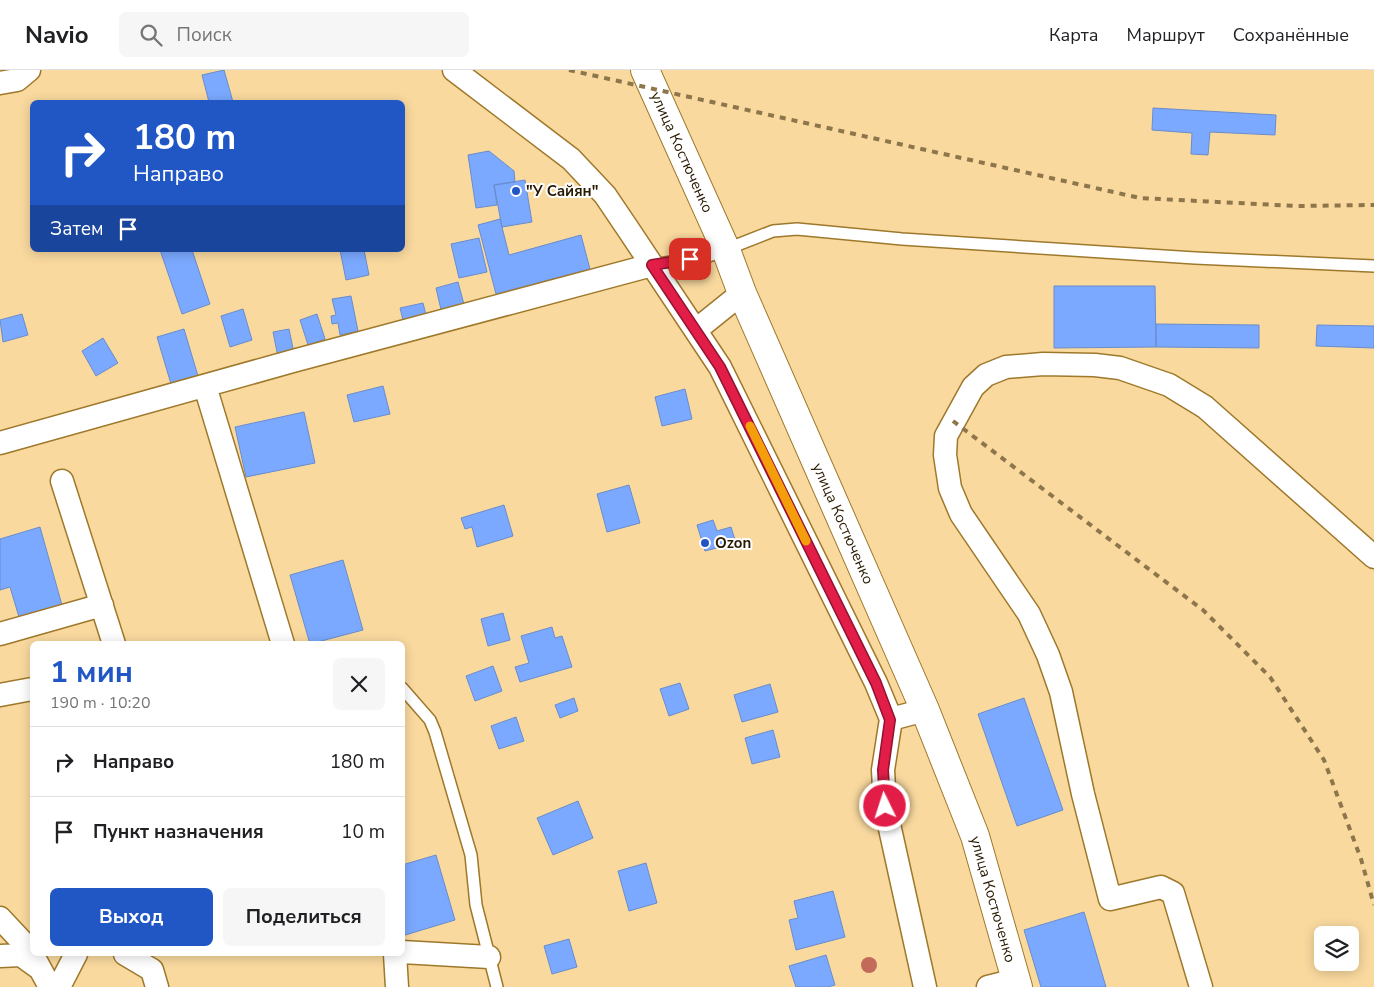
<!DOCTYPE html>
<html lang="ru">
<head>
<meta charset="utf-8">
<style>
  :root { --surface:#fff; --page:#f6f6f6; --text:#202124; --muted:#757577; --line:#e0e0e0; --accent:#2057c4 }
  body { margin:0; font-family:"Nunito Sans",sans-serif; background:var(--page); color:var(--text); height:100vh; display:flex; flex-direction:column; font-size:19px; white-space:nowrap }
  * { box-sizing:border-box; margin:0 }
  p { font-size:16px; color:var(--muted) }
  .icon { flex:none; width:28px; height:28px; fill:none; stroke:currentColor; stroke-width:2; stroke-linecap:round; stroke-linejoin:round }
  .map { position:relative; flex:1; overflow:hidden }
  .details { position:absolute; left:30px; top:571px; width:375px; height:315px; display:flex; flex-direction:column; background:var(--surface); border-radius:8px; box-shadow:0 2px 12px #0003 }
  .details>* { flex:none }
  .hud { position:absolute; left:30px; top:30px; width:375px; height:152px; border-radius:8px; box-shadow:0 2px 12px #0003; background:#2057c4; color:#fff; overflow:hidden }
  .fabs { position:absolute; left:1314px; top:856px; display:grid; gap:10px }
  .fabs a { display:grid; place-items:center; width:45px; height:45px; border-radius:8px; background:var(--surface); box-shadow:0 2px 12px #0003; font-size:25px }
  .pin { position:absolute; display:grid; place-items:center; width:42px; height:42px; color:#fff; margin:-21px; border-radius:10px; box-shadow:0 2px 8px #0006 }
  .me { position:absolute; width:55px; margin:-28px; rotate:356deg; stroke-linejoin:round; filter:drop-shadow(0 0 4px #0008) }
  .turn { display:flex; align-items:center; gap:18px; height:105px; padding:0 20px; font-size:22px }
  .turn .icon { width:65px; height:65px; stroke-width:2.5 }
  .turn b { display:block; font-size:35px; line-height:42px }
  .then { display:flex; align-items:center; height:48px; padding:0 20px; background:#0003; gap:10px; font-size:19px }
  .round { display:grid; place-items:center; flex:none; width:52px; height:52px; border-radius:8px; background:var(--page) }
  .head { display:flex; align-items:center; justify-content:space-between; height:85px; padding:0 20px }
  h1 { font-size:30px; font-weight:700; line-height:38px; color:var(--accent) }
  .primary-button { display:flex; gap:10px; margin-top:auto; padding:10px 20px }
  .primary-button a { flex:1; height:58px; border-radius:8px; background:var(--accent); color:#fff; font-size:20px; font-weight:700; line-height:58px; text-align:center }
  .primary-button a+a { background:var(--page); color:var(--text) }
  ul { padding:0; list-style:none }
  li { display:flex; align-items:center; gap:15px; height:70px; padding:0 20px; border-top:1px solid var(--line) }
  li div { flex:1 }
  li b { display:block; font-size:19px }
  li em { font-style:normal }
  header { display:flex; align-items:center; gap:30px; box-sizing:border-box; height:70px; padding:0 25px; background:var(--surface); border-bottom:1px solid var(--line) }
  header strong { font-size:24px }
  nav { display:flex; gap:28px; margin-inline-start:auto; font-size:18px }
  .search { width:350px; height:45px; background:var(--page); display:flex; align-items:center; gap:12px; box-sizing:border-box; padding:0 18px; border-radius:8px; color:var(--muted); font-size:19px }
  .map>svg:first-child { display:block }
  .building { fill:#7ba9ff; stroke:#6a8ccc }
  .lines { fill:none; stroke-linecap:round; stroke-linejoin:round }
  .lane-casing { stroke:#9e782b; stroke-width:14 }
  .street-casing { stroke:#9e782b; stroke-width:25 }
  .secondary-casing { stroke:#9e782b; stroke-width:30 }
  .lane { stroke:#fff; stroke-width:11 }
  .street { stroke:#fff; stroke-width:22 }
  .secondary { stroke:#fff; stroke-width:28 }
  .rail { stroke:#8d764c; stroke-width:4; stroke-dasharray:6 6; stroke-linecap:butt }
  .tree { fill:#c36b5a }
  .route-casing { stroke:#92132f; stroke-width:12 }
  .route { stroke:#e11d48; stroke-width:9 }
  .slow { stroke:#f59e0b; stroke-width:9 }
  .poi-dot { fill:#2057c4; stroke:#fefefe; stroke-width:2 }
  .labels { text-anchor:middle; stroke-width:4; stroke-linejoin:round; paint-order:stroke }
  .street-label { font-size:15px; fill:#291900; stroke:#fefefe }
  .poi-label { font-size:15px; font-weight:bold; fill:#291900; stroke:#fefefe; text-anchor:start }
</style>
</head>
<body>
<header>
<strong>Navio</strong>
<div class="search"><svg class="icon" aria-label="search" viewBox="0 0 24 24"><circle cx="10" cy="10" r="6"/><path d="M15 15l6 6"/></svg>Поиск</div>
<nav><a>Карта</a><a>Маршрут</a><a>Сохранённые</a></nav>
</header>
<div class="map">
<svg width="1374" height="917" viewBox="0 0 1374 917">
  <rect width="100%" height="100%" fill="#f9d99e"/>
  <path class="building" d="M224 0 233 32H209L202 5Z
    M1153 38 1276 45 1275 65 1210 62 1208 85 1191 84 1192 63 1152 60Z
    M489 81 514 101 515 112 494 115 497 135 476 138 468 85Z
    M525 110 532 152 502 157 494 115Z
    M500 149 509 185 581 165 590 199 496 224 478 155Z
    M479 168 487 202 459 208 451 174Z
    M160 180H192L210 234 182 244Z
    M340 180H364L369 205 346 210Z
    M458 212 465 238 442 244 436 218Z
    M1054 216H1155L1156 277 1054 278Z
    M351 226 358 261 340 265 338 253 332 254 331 246 336 245 332 229Z
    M423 233 428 253 405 258 400 238Z
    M243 239 252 270 230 277 221 246Z
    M22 244 28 265 3 272 0 250Z
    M317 244 325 269 308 275 300 250Z
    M1156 254 1259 255V278L1156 277Z
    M1317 255 1374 256V278L1316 276Z
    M184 259 198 306 171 314 157 267Z
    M289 259 294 283 278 287 273 262Z
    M103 268 118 293 96 306 82 281Z
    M383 316 390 344 354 352 347 325Z
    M685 319 692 349 662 356 655 327Z
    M304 342 315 393 246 407 235 357Z
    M629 415 640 453 607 462 597 424Z
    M504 435 513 466 477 477 472 457 465 459 461 448Z
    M713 450 717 461 731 457 736 473 705 481 697 455Z
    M40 457 62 535 19 547 10 517 0 520V469Z
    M343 490 363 560 310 574 290 505Z
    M503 543 510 570 488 576 481 549Z
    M552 557 555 568 562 566 572 597 520 612 515 597 529 593 521 566Z
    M493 596 502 621 475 631 466 606Z
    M680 613 689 639 669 646 660 619Z
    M770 614 778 642 742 652 734 625Z
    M574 628 578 641 560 648 555 635Z
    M1024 628 1063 740 1017 756 978 644Z
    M516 647 524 671 499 679 491 656Z
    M773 660 780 687 752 694 745 668Z
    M578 731 593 768 553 785 537 748Z
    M436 785 455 850 402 866V795Z
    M646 793 657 833 629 841 618 801Z
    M833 821 845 867 796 880 789 850 798 848 794 831Z
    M1084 842 1106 917H1041L1024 860Z
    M569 869 577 897 552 904 544 876Z
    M826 885 835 915 828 917H796L789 896Z"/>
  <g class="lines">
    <defs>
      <path id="lane" d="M652 195 709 186 773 161 797 159 902 169 1195 188 1374 196
        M402 618 430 650 435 662 471 785 476 835 497 917"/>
      <path id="street" d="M454 0 571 89 605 125 628 159 720 297 876 613 891 649 883 700 885 736 925 917
        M0 13 17 10 29 0
        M696 260 742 223
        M205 316 283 574
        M0 373 293 291 652 195
        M62 411 114 574
        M0 564 102 535
        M0 625 32 619
        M891 649 925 640
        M0 848 30 880 50 917
        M402 882 489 887
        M125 884 152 900 157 917
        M395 884 397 917
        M0 886 21 885 39 898
        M59 917 76 884
        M988 917 1016 910
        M1201 917 1173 823 1161 817 1110 829 1083 724 1061 622 1048 585 1029 544 961 444 950 418 945 385 946 366 973 317 986 305 1006 297 1043 294 1095 295 1120 298 1169 315 1205 337 1374 487"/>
      <g id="secondary">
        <path id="s1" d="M645 0 726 180 742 223 925 640 975 766 1018 917"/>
      </g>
    </defs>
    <use href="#lane" class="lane-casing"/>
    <use href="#street" class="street-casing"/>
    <use href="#secondary" class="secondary-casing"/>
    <use href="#lane" class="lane"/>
    <use href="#street" class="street"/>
    <use href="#secondary" class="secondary"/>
    <path class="rail" d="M569 0 1140 128 1296 136 1374 135
      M953 351 1203 540 1270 607 1324 690 1361 789 1374 835"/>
  </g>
  <circle class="tree" cx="869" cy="895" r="8"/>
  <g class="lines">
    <defs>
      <path id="route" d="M690 189 652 195 720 297 876 613 890 650 883 700 885 736"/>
    </defs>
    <use href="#route" class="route-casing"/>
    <use href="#route" class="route"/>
    <path class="slow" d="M750 356 806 471"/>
  </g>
  <g class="poi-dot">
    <circle cx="516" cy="121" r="5"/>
    <circle cx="705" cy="473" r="5"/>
  </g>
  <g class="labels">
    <g class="street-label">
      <text dy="5" stroke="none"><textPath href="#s1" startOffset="90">улица Костюченко</textPath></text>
      <text dy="5" stroke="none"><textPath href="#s1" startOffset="495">улица Костюченко</textPath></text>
      <text dy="5" stroke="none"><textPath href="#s1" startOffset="900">улица Костюченко</textPath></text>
    </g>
    <g class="poi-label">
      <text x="526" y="126">"У Сайян"</text>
      <text x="715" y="478">Ozon</text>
    </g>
  </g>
</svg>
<div class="fabs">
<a><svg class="icon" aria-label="layers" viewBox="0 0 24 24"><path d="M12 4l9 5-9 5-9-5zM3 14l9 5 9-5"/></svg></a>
</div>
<div class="pin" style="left:690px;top:189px;background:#d93025"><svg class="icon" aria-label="arrive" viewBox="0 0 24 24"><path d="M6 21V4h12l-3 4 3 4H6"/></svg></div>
<svg class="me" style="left:885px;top:736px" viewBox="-20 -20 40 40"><circle r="17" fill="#e11d48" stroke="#fff" stroke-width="3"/><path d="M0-11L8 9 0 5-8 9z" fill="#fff"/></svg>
<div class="hud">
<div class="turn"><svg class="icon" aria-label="right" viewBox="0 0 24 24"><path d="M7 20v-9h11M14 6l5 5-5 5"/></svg><div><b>180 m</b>Направо</div></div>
<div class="then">Затем<svg class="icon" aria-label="arrive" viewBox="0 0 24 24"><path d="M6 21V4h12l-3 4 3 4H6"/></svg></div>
</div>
<section class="details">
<div class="head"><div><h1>1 мин</h1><p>190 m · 10:20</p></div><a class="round"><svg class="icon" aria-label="close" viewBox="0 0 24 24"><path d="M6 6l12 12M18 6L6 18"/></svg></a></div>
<ul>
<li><svg class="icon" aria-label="right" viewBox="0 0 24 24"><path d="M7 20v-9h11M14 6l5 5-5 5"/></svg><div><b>Направо</b></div><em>180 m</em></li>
<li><svg class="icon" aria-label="arrive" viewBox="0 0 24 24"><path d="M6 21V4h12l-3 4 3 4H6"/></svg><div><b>Пункт назначения</b></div><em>10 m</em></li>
</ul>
<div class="primary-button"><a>Выход</a><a>Поделиться</a></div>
</section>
</div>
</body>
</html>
